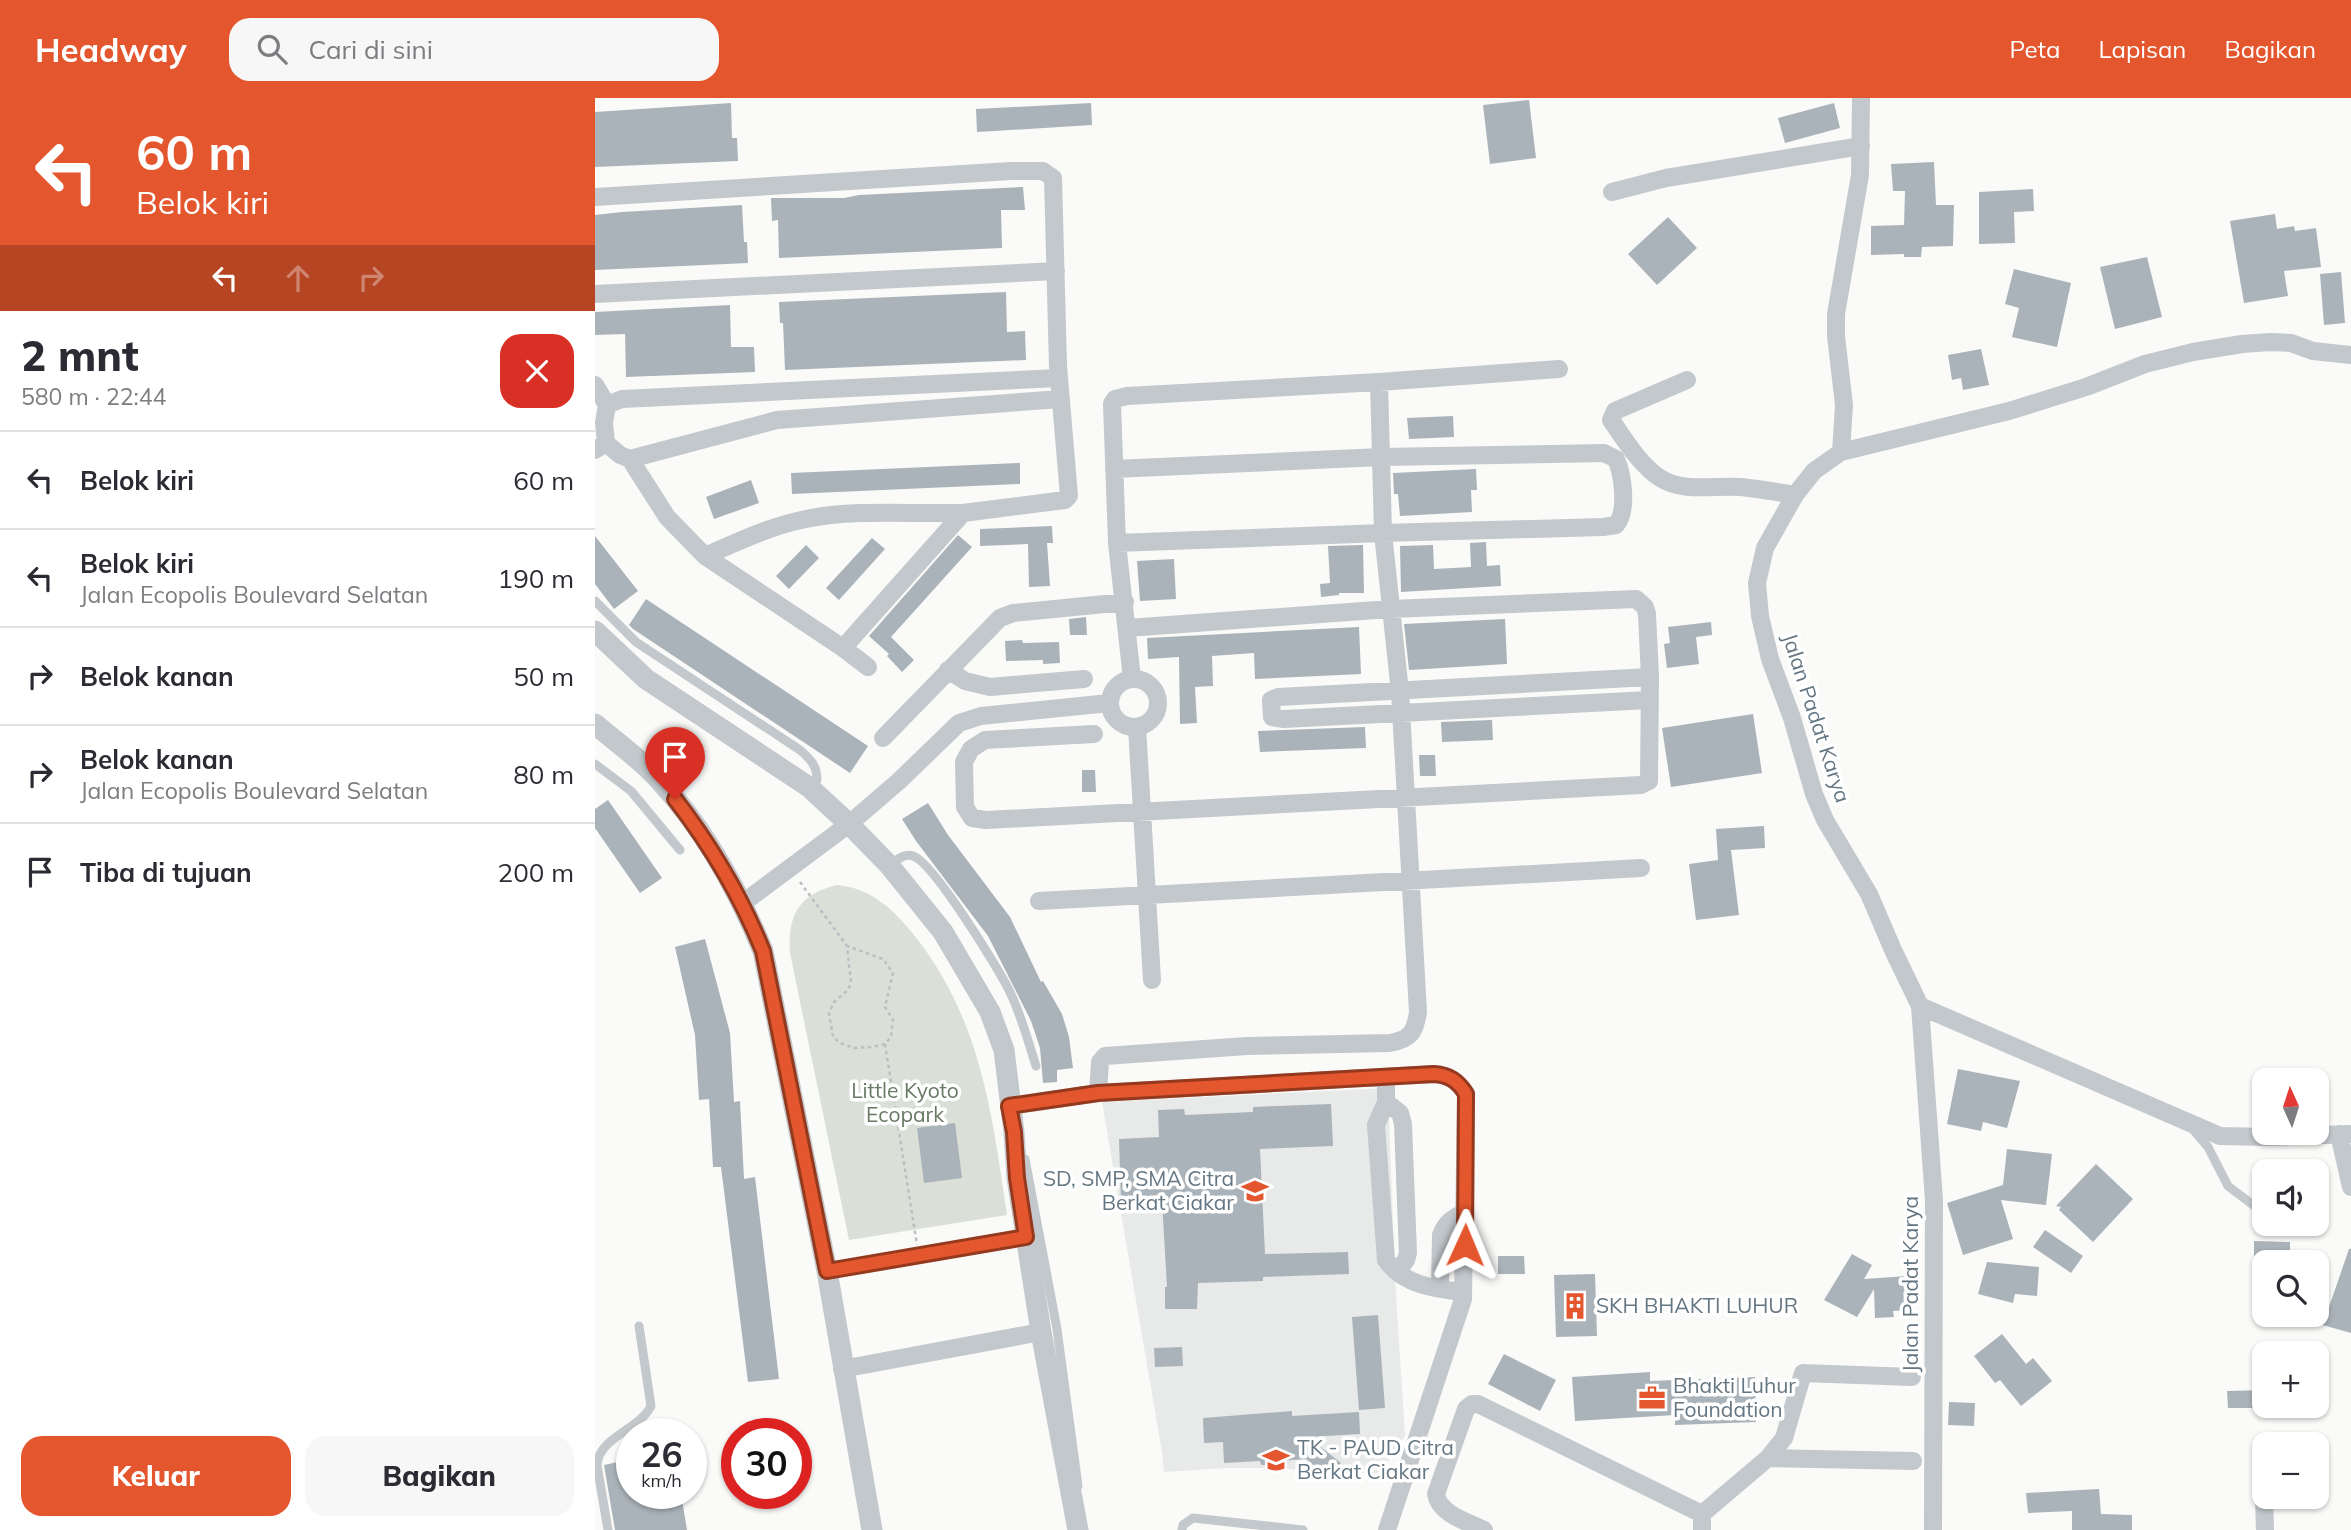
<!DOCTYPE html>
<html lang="id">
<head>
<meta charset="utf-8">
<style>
  :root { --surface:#fff; --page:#f7f7f7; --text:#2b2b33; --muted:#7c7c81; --line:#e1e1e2; --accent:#e4572e }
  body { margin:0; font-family:Mulish,sans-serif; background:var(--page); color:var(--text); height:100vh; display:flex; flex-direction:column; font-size:26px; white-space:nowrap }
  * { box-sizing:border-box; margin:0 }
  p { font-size:23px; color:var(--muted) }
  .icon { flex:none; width:38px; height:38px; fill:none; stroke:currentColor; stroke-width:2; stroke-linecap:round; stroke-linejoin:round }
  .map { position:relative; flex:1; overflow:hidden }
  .side { display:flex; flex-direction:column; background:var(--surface); width:595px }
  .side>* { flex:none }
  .banner { background:#e4572e; color:#fff; overflow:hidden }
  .needle { width:46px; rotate:357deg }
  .buttons { position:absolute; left:1657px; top:970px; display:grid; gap:14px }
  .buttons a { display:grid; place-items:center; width:77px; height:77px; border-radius:14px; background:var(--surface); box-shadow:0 2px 5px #0004; font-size:35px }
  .speed { position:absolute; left:21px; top:1320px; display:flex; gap:14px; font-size:35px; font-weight:700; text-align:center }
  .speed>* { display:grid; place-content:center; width:91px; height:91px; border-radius:50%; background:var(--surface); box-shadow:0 2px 5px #0004; line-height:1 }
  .speed small { font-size:18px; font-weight:400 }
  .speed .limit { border:10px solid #d22; background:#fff; color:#111 }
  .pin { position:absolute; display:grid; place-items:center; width:60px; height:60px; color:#fff; margin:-72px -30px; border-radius:50% 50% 50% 0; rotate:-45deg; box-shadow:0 0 7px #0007 }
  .pin .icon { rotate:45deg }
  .me { position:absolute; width:77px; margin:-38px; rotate:1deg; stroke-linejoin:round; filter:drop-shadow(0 0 5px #0008) }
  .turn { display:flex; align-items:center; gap:24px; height:147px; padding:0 21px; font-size:32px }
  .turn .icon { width:91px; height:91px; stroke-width:2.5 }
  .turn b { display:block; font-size:49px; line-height:60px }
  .lanes { display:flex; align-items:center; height:66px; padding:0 21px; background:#0003; justify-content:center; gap:35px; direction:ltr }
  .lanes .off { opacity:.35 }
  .round { display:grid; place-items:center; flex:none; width:74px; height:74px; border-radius:21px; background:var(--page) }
  .head { display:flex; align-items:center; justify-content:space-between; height:119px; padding:0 21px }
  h1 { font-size:42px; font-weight:800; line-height:52px }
  .cta { display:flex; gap:14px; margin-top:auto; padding:14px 21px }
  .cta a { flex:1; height:80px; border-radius:21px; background:var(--accent); color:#fff; font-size:28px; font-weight:800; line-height:80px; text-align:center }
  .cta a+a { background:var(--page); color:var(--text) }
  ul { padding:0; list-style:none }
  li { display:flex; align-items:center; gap:21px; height:98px; padding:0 21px; border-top:2px solid var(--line) }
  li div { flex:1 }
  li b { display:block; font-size:26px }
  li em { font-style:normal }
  header { display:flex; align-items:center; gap:42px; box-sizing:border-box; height:98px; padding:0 35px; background:var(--accent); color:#fff }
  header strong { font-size:33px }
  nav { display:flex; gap:38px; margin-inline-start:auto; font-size:24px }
  .search { width:490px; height:63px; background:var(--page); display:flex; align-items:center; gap:18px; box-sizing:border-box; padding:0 24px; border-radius:21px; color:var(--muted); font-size:26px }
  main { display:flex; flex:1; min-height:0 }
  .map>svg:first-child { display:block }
  .built { fill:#e8e9e9 }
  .green { fill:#dadfd7 }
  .building { fill:#aab3b9 }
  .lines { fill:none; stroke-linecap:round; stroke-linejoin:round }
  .path { stroke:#bbbfc2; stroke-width:2.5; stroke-dasharray:3.5 3.5; stroke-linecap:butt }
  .service { stroke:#c3c8cc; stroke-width:9 }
  .minor { stroke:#c3c8cc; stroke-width:18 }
  .tertiary { stroke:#c3c8cc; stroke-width:21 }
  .route-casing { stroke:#94391e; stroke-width:18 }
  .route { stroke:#e4572e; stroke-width:12 }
  .labels { text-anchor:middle; stroke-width:7; stroke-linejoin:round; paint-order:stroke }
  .street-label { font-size:21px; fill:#657683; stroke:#fff }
  .park-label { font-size:21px; fill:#687a64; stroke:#fff }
  .poi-label { font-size:21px; fill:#657683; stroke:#fff; text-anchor:start }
</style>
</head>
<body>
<header>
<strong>Headway</strong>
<div class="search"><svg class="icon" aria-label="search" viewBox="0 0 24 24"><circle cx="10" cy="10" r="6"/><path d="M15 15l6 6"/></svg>Cari di sini</div>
<nav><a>Peta</a><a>Lapisan</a><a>Bagikan</a></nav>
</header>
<main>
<section class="side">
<div class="banner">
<div class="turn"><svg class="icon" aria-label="left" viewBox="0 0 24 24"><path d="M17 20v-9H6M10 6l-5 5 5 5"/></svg><div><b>60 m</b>Belok kiri</div></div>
<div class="lanes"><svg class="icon" aria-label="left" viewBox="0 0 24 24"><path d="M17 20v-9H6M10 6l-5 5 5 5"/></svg><svg class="icon off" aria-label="ahead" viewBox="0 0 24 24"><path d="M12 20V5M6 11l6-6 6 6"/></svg><svg class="icon off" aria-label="right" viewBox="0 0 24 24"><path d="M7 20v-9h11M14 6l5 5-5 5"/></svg></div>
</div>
<div class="head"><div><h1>2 mnt</h1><p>580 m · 22:44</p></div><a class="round" style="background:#d93025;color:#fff"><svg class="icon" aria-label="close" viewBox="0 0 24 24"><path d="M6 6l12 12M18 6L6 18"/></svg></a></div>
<ul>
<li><svg class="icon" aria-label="left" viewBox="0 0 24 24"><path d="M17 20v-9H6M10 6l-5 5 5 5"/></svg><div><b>Belok kiri</b></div><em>60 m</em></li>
<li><svg class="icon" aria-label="left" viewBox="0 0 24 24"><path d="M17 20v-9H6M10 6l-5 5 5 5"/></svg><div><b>Belok kiri</b><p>Jalan Ecopolis Boulevard Selatan</p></div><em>190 m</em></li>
<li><svg class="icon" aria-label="right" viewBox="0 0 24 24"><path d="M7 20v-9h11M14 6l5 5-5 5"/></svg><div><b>Belok kanan</b></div><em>50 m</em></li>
<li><svg class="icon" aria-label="right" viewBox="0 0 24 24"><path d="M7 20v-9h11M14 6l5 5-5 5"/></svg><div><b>Belok kanan</b><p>Jalan Ecopolis Boulevard Selatan</p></div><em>80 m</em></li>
<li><svg class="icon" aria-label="arrive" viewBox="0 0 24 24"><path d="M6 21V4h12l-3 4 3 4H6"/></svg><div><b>Tiba di tujuan</b></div><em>200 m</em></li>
</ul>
<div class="cta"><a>Keluar</a><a>Bagikan</a></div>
</section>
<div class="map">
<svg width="1756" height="1432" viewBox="0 0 1756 1432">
  <rect width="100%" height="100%" fill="#fafaf8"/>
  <path class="built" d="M793 990 800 1181 810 1338 784 1376 713 1374 687 1370H631L569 1374 567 1354 507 1004Z"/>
  <path class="green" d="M242 787C276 790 298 811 319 837 386 921 397 1015 412 1117L254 1142 195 855C193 817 203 797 242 787Z"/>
  <path class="building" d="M934 2 941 60 895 66 888 7Z
    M136 5 137 40H142L143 63 0 69V14Z
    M496 5 497 27 382 34 381 11Z
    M1239 5 1245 30 1190 45 1183 20Z
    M1339 64 1341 107H1359L1358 148 1327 149 1326 159H1309V156L1276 157V128L1309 127 1310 93H1298L1296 66Z
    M428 89 430 112H406L407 150 184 160 183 122 177 123 176 100H249L264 97Z
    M1438 91 1439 113 1419 114 1420 145 1384 146V94Z
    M147 107 149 144H152L153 165 0 172V117L27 114Z
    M1680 116 1682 131 1699 128 1700 133 1721 130 1726 169 1689 173 1693 198 1649 205 1635 123Z
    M1073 119 1102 150 1062 187 1033 156Z
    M1552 159 1567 219 1520 231 1505 169Z
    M1419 171 1476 185 1462 249 1417 239 1424 210 1410 206Z
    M1746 174 1750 225 1729 227 1725 176Z
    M411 194 412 234 430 233 431 262 190 272 188 225H185L184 204Z
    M135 207 136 249H159L160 274 31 279 30 236 0 237V214Z
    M1386 251 1394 287 1368 292 1366 280 1357 282 1353 257Z
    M858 318 859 339 814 341 812 320Z
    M425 365V386L197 396 196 375Z
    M881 371 882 392H876L877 414 805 418 803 396H799L798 375Z
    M156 382 164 405 119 421 111 399Z
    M457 428 458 445H452L455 488 434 489 433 446 385 448V431Z
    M363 437 377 449 296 539 319 562 307 574 292 558 294 556 274 538Z
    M0 438 43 493 19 511 0 486Z
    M277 440 290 451 244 502 231 490Z
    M891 444 892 468 905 467 906 488 806 494 805 448 838 447 839 471 876 469 875 445Z
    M211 447 224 460 194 491 181 478Z
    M768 447 769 495H744V497L726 499 725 486 735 485 733 448Z
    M579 461 581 501 545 503 542 463Z
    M51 501 273 648 255 675 38 531 34 527Z
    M491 519 492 537H475L474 521Z
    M910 521 912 566 814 572 809 526Z
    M1116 524 1117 537 1101 539 1104 566 1072 570 1069 546 1075 545 1073 529Z
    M764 529 766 576 660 581 659 555 617 558 618 588 600 589 602 625 585 626 584 559 553 561 552 540Z
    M427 542 428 545 464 544 465 565 448 566V562L411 563 410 543Z
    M1158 616 1167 675 1076 689 1067 630Z
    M897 622 898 642 847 644 846 624Z
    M770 629 771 650 665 654 663 633Z
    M824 657H840L841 678H825Z
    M487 672H500L501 694H487Z
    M13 702 67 780 45 795 0 730V711Z
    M333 705 353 737 415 819 446 884 448 883 467 916 474 939 478 970 462 972V984L448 985 445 950 436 923 393 838 321 743 307 721Z
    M1169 728 1170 750 1136 752 1144 817 1101 822 1094 766 1123 762 1121 731Z
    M110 841 135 935 139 1004 145 1003 149 1081 160 1079 184 1281 153 1284 126 1069H118L114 1001 104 1002 100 937 80 849Z
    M1363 971 1425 983 1412 1030 1388 1024 1386 1033 1352 1026Z
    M736 1006 738 1048 665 1051 670 1156 753 1154 754 1176 668 1179V1183L603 1185 602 1211H570V1189H572L567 1103 526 1104 524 1041 564 1039 563 1012 589 1011 590 1017 658 1014V1009Z
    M360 1025 367 1080 329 1085 322 1030Z
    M1412 1051 1457 1056 1451 1107 1406 1102 1418 1141 1368 1157 1352 1105 1408 1087Z
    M1501 1066 1538 1101 1498 1144 1464 1112 1466 1109 1461 1108Z
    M1450 1132 1488 1158 1476 1175 1438 1149Z
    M1659 1143 1695 1144V1164H1659Z
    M1754 1151H1756V1235L1724 1226 1728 1211 1733 1212Z
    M1257 1156 1277 1167 1269 1181 1313 1178 1315 1212 1298 1213 1299 1219 1280 1220 1279 1191 1262 1219 1229 1202Z
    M903 1158H929L930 1176H903Z
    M1392 1164 1444 1169 1442 1198 1420 1196 1418 1205 1383 1196Z
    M1000 1176 1002 1238 961 1239 959 1177Z
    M783 1217 790 1310 764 1312 757 1219Z
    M1407 1236 1431 1266 1438 1260 1457 1283 1426 1308 1405 1282 1400 1285 1379 1258Z
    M587 1249 588 1268 560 1269 559 1250Z
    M909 1256 961 1282 945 1313 893 1286Z
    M1055 1274V1283L1160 1279 1161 1324 1080 1327V1317L980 1323 977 1279Z
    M1670 1292V1310H1633L1632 1293Z
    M1354 1304 1380 1305 1379 1328 1353 1327Z
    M697 1313V1318L764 1314 765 1336 713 1339 746 1365 738 1375 729 1368 725 1373 711 1361 683 1363V1367H666L665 1363 629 1365 628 1344 609 1345 608 1320Z
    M37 1361V1395H86L92 1432H20L9 1367Z
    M1504 1391 1506 1416 1537 1417V1432H1477V1413L1433 1415 1431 1395Z"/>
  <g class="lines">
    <path class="path" d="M205 784 252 848 256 885 253 892 239 904 234 915 238 939 245 945 259 950 276 949 290 946 296 939 298 922 290 909 298 875 288 861 252 848
      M290 946 322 1147"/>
    <path class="service" d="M0 503 41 544 205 652C215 661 222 667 222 682L215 688
      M0 666 36 693 85 752
      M294 767C302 762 309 755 318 758 338 764 403 870 414 892 426 916 433 943 441 968
      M1596 1029 1613 1049 1633 1088 1670 1116
      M430 1061 462 1231 483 1388
      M233 1173 430 1140
      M13 1432 2 1367C4 1339 44 1332 56 1308L44 1228
      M587 1432 588 1427 598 1420 708 1432"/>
    <path class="minor" d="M1017 94 1071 80 1266 48
      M0 99 416 73H448L458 80 463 268 474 398 470 402 368 415 248 550
      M0 196 461 173
      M1092 282 1020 313 1016 322C1030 342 1045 367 1065 380 1088 395 1120 387 1146 389 1164 391 1182 394 1200 397
      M0 287 12 307
      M11 345 25 357 35 361 182 322 466 301
      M0 352 11 345 9 325 12 307 27 301 464 280
      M1246 354 1249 307 1241 238V216L1265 77 1266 0
      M35 361 72 419 110 458 248 550 273 569
      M519 371 786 359 1009 355 1021 361C1028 377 1033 413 1021 427L1008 429 788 435 522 445
      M110 458C143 444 175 428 211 421 257 411 320 416 368 415
      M353 572 370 583 395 589 489 581
      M515 605a24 24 0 1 1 48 0a24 24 0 1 1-48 0Z
      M537 581 522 445 517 306 520 301 532 298 784 284 964 271
      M1054 602 689 621 677 619 676 602 683 599 1055 579
      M542 629 557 882
      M499 636 390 642 376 651 369 664 370 709 377 720 391 722 1046 687 1054 683 1055 579 1052 516 1050 509 1041 501 795 511 532 530
      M288 640 405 520 418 515 530 504
      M444 803 1046 770
      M148 805 254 726 304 683 364 625 386 618 514 605
      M1325 908 1625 1038 1673 1039 1756 1036
      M791 980V1004L781 1027 791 1162C808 1187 840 1191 868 1194
      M503 995 505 964 510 958 652 948 795 945C816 941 820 934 823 914L805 594 788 435 784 284
      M791 1004 805 1015 808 1026 813 1155 811 1162 803 1173
      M414 1008 503 995 839 976C854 977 863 983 871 996L868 1201 792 1432
      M1744 1036 1756 1089
      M845 1191 846 1137C851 1124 858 1120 870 1114
      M247 1271 446 1234
      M1173 1360 1318 1363
      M1668 1366 1670 1432
      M889 1432C873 1424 844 1416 841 1396L871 1311 877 1306H883L1107 1416
      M1107 1432V1416L1173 1360 1189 1340 1208 1275 1317 1279
      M1338 1432 1339 1102 1325 908 1298 852 1274 796 1230 722 1219 696 1197 620 1175 561 1165 518 1162 485 1170 450 1200 397 1219 373 1246 354 1414 313 1491 289 1550 266 1598 254 1647 246 1675 244 1696 245 1718 253 1756 257"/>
    <path class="tertiary" d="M0 533 51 581 214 689 254 726 294 767 348 834 395 914 409 952 419 1034 422 1080 446 1234 483 1432
      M0 626C21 644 47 662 65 683 110 732 143 792 168 853L232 1173 277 1432"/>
  </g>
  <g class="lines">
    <defs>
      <path id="route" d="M80 701C117 749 145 796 168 853L232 1173 431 1139 422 1080 419 1034 414 1008 503 995 839 976C854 977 863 983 871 996L870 1147"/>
    </defs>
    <use href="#route" class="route-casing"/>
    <use href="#route" class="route"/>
  </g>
  <defs>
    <symbol id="school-bare" viewBox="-9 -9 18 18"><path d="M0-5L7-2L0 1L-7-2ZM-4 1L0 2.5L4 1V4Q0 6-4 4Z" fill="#e4572e" stroke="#fff" stroke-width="2.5" paint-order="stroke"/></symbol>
    <symbol id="building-bare" viewBox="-9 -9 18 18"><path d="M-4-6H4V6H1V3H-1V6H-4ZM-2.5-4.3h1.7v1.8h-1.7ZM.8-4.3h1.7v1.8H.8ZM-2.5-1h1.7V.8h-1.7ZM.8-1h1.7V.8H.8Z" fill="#e4572e" stroke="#fff" stroke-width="2.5" paint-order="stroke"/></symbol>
    <symbol id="office-bare" viewBox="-9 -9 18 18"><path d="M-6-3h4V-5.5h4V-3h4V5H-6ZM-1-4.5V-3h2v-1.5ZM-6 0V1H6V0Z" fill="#e4572e" stroke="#fff" stroke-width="2.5" paint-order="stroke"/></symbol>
  </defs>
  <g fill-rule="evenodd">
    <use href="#school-bare" x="641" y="1074" width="38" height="38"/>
    <use href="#building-bare" x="961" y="1189" width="38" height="38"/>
    <use href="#office-bare" x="1038" y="1281" width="38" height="38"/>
    <use href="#school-bare" x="662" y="1343" width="38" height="38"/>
  </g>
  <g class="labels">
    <g class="street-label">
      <text transform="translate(1221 620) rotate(72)" y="7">Jalan Padat Karya</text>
      <text transform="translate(1316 1186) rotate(-90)" y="7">Jalan Padat Karya</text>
    </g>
    <g class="park-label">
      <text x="310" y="1000">Little Kyoto<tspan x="310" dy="24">Ecopark</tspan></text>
    </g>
    <g class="poi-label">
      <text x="639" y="1088" text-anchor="end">SD, SMP, SMA Citra<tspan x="639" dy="24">Berkat Ciakar</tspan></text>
      <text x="1001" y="1215">SKH BHAKTI LUHUR</text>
      <text x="1078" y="1295">Bhakti Luhur<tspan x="1078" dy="24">Foundation</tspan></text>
      <text x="702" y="1357">TK - PAUD Citra<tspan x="702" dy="24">Berkat Ciakar</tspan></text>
    </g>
  </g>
</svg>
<div class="buttons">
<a><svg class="needle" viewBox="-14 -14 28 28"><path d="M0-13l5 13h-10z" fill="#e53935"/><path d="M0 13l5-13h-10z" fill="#7c7c81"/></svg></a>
<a><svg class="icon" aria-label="sound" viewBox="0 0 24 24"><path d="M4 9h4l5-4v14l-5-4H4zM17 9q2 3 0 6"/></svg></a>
<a><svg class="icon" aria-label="search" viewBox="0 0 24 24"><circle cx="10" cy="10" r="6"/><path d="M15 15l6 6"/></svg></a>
<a>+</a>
<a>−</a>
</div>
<div class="speed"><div>26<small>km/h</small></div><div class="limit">30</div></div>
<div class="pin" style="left:80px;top:701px;background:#d93025"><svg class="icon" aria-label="arrive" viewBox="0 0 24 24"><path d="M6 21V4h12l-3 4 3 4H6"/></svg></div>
<svg class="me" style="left:870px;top:1147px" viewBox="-20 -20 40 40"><path d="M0-17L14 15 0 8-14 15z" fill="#e4572e" stroke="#fff" stroke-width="4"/></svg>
</div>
</main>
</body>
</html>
